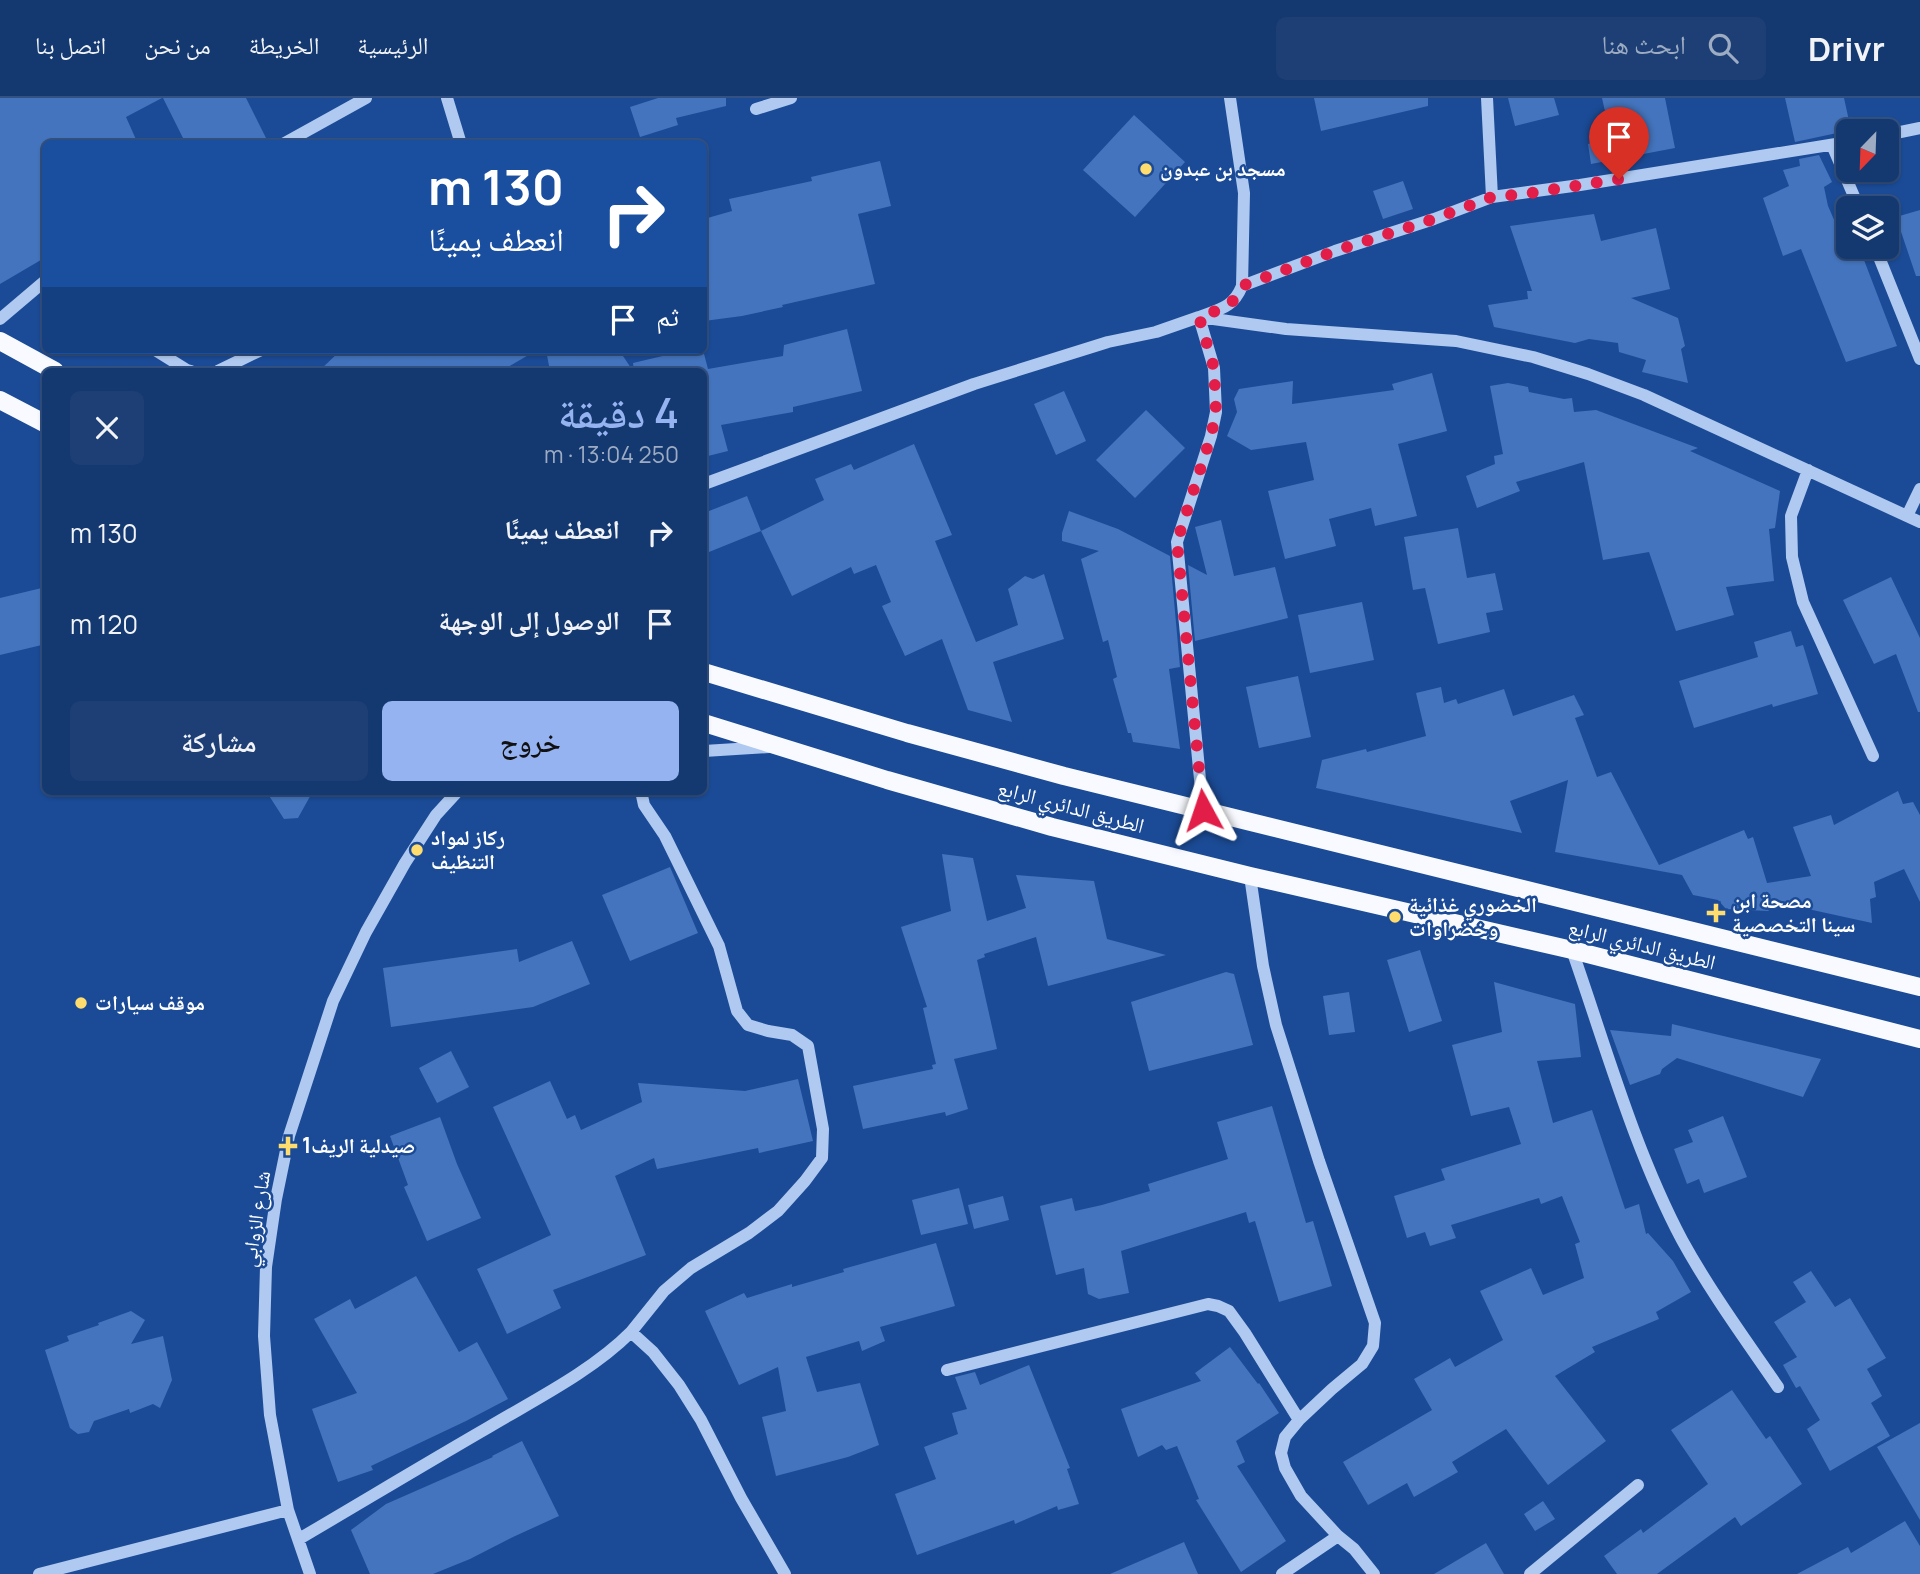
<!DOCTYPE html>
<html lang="ar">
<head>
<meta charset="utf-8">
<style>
  :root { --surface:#143870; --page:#1d3f75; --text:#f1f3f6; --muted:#9dacc3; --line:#335283; --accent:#95b2f1 }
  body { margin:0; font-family:Manrope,"Noto Naskh Arabic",sans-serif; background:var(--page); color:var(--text); direction:rtl; height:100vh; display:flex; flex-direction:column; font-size:26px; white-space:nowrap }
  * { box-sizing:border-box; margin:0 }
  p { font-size:23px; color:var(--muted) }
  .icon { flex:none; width:38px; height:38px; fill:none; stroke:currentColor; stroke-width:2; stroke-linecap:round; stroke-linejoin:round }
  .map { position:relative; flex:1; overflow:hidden; direction:ltr }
  .sheet { position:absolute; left:42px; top:270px; width:665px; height:427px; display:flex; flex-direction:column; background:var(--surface); border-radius:10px; box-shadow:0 2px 5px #0004,0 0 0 2px var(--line); direction:rtl }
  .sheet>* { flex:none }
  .banner { position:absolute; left:42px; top:42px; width:665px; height:214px; border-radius:10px; box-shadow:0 2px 5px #0004,0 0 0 2px var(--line); direction:rtl; background:#1a4fa0; color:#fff; overflow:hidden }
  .needle { width:46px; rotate:203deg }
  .tools { position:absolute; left:1836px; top:21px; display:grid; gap:14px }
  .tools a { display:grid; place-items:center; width:63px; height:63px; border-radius:10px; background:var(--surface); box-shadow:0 2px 5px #0004,0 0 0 2px var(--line); font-size:35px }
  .pin { position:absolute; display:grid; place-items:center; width:60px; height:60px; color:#fff; margin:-72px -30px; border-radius:50% 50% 50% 0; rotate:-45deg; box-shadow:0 0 7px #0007 }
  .pin .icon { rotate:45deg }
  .me { position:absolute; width:77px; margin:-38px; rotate:355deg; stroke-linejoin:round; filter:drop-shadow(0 0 5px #0008) }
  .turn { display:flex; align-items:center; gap:24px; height:147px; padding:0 28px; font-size:32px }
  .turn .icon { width:91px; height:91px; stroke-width:2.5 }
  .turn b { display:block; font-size:49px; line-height:60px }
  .then { display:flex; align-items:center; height:66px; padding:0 28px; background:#0003; gap:14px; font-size:26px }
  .round { display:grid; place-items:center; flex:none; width:74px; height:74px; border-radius:10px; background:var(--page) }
  .summary { display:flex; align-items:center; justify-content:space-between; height:119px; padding:0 28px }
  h1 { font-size:42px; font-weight:600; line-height:52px; color:var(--accent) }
  .button { display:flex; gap:14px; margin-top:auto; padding:14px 28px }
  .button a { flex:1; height:80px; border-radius:10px; background:var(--accent); color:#111; font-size:28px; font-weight:600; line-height:80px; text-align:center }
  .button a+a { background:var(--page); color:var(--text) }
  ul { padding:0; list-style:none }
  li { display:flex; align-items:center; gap:21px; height:91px; padding:0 28px }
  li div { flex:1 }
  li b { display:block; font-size:26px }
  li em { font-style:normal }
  header { display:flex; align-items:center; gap:42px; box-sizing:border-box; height:98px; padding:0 35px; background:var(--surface); border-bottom:2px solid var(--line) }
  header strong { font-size:33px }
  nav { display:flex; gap:38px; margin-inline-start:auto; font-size:24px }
  .search { width:490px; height:63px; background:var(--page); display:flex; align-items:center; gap:18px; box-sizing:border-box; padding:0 24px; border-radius:10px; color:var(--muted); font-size:26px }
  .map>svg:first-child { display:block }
  .building { fill:#4474bd }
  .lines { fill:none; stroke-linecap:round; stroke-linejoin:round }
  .minor { stroke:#afc9f0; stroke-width:12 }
  .major { stroke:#f8faff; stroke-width:18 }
  .route { stroke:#e11d48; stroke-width:12; stroke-dasharray:0 21.6 }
  .poi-dot { fill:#ffdc6e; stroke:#1b4b96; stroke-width:2.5 }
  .labels { text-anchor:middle; stroke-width:5; stroke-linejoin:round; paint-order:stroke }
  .poi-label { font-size:21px; font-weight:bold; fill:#fff; stroke:#1b4b96; text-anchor:start }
  .street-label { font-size:21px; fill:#fff; stroke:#1b4b96 }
</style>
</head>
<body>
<header>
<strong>Drivr</strong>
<div class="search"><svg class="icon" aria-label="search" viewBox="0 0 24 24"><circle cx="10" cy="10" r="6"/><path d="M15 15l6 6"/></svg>ابحث هنا</div>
<nav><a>الرئيسية</a><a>الخريطة</a><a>من نحن</a><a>اتصل بنا</a></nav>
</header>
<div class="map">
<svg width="1920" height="1476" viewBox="0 0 1920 1476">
  <rect width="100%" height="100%" fill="#1b4b96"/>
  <path class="building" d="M0 0H162L126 19 138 46H46V159L0 186Z
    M163 0H246L269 46H186Z
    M658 0H726V8L676 20 678 27 640 39 630 9Z
    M1314 0H1428V8L1321 33Z
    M1508 0H1554L1559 17 1515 28Z
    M1602 0H1665L1675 50 1591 66 1588 46 1611 40Z
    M1785 0H1844L1851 32 1795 44Z
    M1134 17 1185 64 1135 119 1083 72Z
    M1819 57 1832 84 1824 89 1828 108 1846 149H1859L1897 248 1846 264 1801 151 1783 158 1763 100 1789 88 1783 72 1800 68 1799 61Z
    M880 63 891 108 858 116 875 186 782 207 783 209 742 218 704 223V121L732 113 729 101 812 83 811 79Z
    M1403 83 1413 111 1383 121 1373 93Z
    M1920 112V178H1916L1896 119Z
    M1594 116 1601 143 1656 130 1670 191 1631 200 1678 220 1685 248 1681 251 1688 285 1642 274 1646 262 1619 254 1618 245 1589 241 1575 245 1494 229 1488 207 1528 201 1527 193H1532L1510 128Z
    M847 231 862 293 793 309V314L721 327 728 353 704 359V273H634L633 265 688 252H703L708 271 783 258 784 247Z
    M341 252H537L501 273H319Z
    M546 252H619L633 273H550Z
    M1432 275 1447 333 1398 346 1417 418 1375 428 1371 410 1329 421 1336 448 1285 461 1268 393 1314 382 1306 344 1251 352 1227 338 1237 314 1234 301 1239 291 1293 283 1292 306 1394 292 1392 286Z
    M1508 285 1528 289 1529 294 1564 301 1572 300 1574 314 1596 312 1698 350 1690 353 1780 393 1775 430 1769 431 1774 483 1726 489 1734 517 1676 533 1649 454 1603 462 1584 364 1516 384 1520 393 1477 410 1466 378 1495 366 1494 358 1503 356 1490 288Z
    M1064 293 1086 343 1056 357 1034 306Z
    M1146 312 1185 350 1135 400 1096 362Z
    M914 346 952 437 935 443 976 544 1018 527 1008 491 1025 478 1033 481 1044 476 1064 541 993 564 1012 624 968 612 942 541 905 558 882 508 891 504 876 467 854 476 851 469 792 498 761 433 824 402 815 381 851 366 854 372Z
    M747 398 761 433 709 454 704 441V415Z
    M1069 413 1118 431 1170 458 1180 569 1169 571 1180 651 1133 644 1131 635H1128L1113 581 1117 579 1108 542 1103 544 1081 461 1099 453 1062 443V435Z
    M1221 422 1234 478 1275 469 1288 520 1195 543 1188 467 1207 477 1195 429Z
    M1458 430 1467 480 1495 475 1503 512 1486 515 1490 534 1438 546 1425 490 1413 492 1404 439Z
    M1891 479 1920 540V614H1918L1896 556 1874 566 1843 502Z
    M46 489V546L0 557V500Z
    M1362 504 1374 562 1310 575 1298 517Z
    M1791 533 1796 549 1803 547 1818 596 1773 609 1772 606 1694 630 1679 583 1758 559 1754 544Z
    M1298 578 1311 639 1259 650 1246 589Z
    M1441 589 1444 605 1456 601 1458 606 1504 591 1513 618 1574 597 1584 617 1575 620 1597 679 1611 674 1659 767 1744 732 1748 741 1753 739 1767 785 1811 778 1793 729 1831 717 1834 727 1898 693 1903 706 1913 704 1920 717V804L1904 771 1874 784 1876 799 1870 801 1872 825 1766 802 1769 813 1726 811 1718 802 1693 797 1682 777 1555 754 1568 682 1510 703 1522 735 1316 690 1322 662 1366 651 1367 654 1426 638 1416 595Z
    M266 693H313L298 720 284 721Z
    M942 756 973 760 987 823 1026 810 1016 777 1094 783 1107 841 1166 857 1048 888 1036 839 984 856 985 859 977 862 997 951 954 961 968 1011 946 1018 945 1014 863 1031 853 988 933 971 932 967 936 966 923 910 927 909 901 829 951 813Z
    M670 769 698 835 630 863 602 797Z
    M572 843 590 886 533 909 391 929 383 870 517 851 519 864Z
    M1420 852 1442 923 1409 934 1387 862Z
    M1226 874 1234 876 1253 947 1149 973 1131 904Z
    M1494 884 1575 906 1581 959 1537 963 1553 1025 1592 1012 1625 1111 1639 1106 1646 1136 1648 1135 1673 1163 1691 1194 1656 1214 1659 1221 1592 1249 1595 1254 1555 1278 1606 1343 1548 1387 1506 1331 1452 1364 1458 1374 1414 1399 1407 1385 1368 1407 1343 1364 1432 1312 1414 1281 1450 1260 1455 1269 1503 1242 1480 1193 1531 1170 1543 1197 1584 1180 1575 1146 1580 1144 1562 1098 1541 1106 1539 1100 1451 1127 1456 1140 1430 1148 1425 1134 1407 1140 1394 1098 1445 1082 1441 1071 1521 1046 1509 1009 1471 1018 1452 947 1502 934Z
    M1349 894 1355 934 1329 937 1323 898Z
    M1672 926 1821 961 1803 999 1677 960 1662 971 1660 976 1630 987 1610 932 1671 938Z
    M451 953 469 989 437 1005 419 970Z
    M798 981 813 1043 759 1055 758 1050 657 1071 654 1060 615 1078 646 1157 553 1192 561 1210 507 1236 477 1171 551 1137 493 1009 550 983 567 1021 575 1017 581 1032 642 1004 638 985 745 993Z
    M1272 1008 1306 1125 1313 1123 1332 1188 1279 1204 1255 1123 1249 1125 1246 1114 1121 1153 1129 1195 1099 1201 1088 1196 1084 1170 1056 1177 1040 1108 1072 1100 1075 1113 1102 1107 1150 1093 1148 1086 1228 1061 1217 1024Z
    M1723 1018 1747 1079 1704 1095 1699 1081 1687 1086 1674 1051 1693 1044 1688 1032Z
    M440 1019 457 1066 481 1120 427 1143 404 1089 408 1087 390 1038Z
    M959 1090 968 1126 921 1137 912 1102Z
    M1003 1098 1009 1122 974 1131 968 1107Z
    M936 1145 955 1208 880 1229 885 1243 862 1253 859 1243 806 1259 817 1294 860 1285 879 1347 848 1359 776 1378 762 1319 786 1313 778 1269 739 1287 705 1213 744 1195 747 1200 792 1186V1189L844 1174 843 1171Z
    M1811 1173 1835 1209 1850 1200 1886 1260 1867 1271 1882 1298 1871 1305 1890 1338 1830 1373 1807 1331 1820 1322 1800 1288 1796 1290 1783 1267 1797 1259 1774 1224 1806 1204 1793 1184Z
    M416 1178 459 1254 477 1244 508 1301 466 1323 371 1368 373 1372 338 1384 312 1311 357 1295 314 1221 350 1201 355 1211Z
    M131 1213 145 1222 131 1246 163 1238 172 1282 160 1310 153 1306 130 1315 129 1311 94 1323 89 1334 78 1336 70 1330 45 1252 69 1243 67 1238 99 1227 98 1225Z
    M1230 1249 1258 1286 1259 1285 1279 1315 1236 1343 1245 1364 1237 1368 1286 1443 1241 1474 1196 1402 1199 1401 1177 1348 1166 1352 1162 1347 1138 1359 1121 1311 1201 1283 1195 1275Z
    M1029 1267 1070 1370 1067 1371 1079 1406 1058 1412 1057 1408 1015 1426 1014 1422 917 1457 895 1396 936 1381 924 1349 958 1336 952 1315 967 1311 955 1279 975 1274 980 1287Z
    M1732 1292 1766 1341 1770 1338 1802 1386 1741 1428 1735 1419 1657 1476H1617L1604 1458 1641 1431 1643 1435 1708 1386 1671 1332Z
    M1920 1325V1422L1877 1349Z
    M522 1343 559 1418 513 1439 470 1461 433 1476H370L351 1432 386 1406 493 1359 492 1358Z
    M1543 1403 1555 1421 1535 1433 1524 1416Z
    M1905 1423 1920 1448V1476H1797L1848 1449 1851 1455Z
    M1184 1444 1198 1476H1110Z
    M1486 1445 1504 1476H1434Z"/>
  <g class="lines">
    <path class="minor" d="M447 0 461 46
      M1230 0 1244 95 1242 188
      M1487 0 1492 99
      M756 11 791 0
      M1886 37 1920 30
      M283 46 366 0
      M1832 47 1859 110
      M1875 149 1920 261
      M0 221 46 182
      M155 252 187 272 191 273
      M218 273 261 252
      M1808 372 1791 418 1792 459 1803 504 1873 658
      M704 386 974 286 1108 244 1156 234 1199 219 1286 231 1456 243 1533 259 1588 276 1644 297 1920 424
      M1907 418 1920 391
      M704 653 769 649
      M1203 712 1177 444 1211 338 1216 314 1214 270 1199 219C1220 211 1233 210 1242 188L1335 153 1434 121 1492 99 1580 87 1848 44
      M1250 778 1263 868 1276 927 1319 1063 1375 1225 1373 1248 1362 1266 1332 1291 1299 1322 1285 1339 1281 1355 1285 1370 1301 1398 1338 1438 1354 1451 1374 1476
      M1572 852C1606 949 1634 1051 1682 1142 1710 1193 1745 1241 1778 1289
      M631 1234 664 1193 691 1170 749 1135 778 1113 805 1083 822 1060 823 1031 808 948 792 937 768 933 748 927 737 913 719 848 665 738 644 707 641 693
      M947 1272 1208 1206 1218 1208 1229 1213 1245 1235 1299 1322
      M299 1441C362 1404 425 1366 489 1329 536 1301 592 1273 631 1234L653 1254 679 1287 701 1322 741 1400 785 1476
      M39 1476 288 1412
      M310 1476 288 1412 270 1317 264 1238 266 1169 276 1101 289 1038 333 903 366 834 405 765 436 717 458 693
      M1282 1476 1338 1438
      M1530 1476 1638 1387"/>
    <path class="major" d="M0 243 55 273
      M0 302 46 326
      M704 574 907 635 1064 678 1920 889
      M704 625 887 682 1052 729 1250 778 1572 852 1920 941"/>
  </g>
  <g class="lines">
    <path class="route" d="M1203 712 1177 444 1211 338 1216 314 1214 270 1199 219C1220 211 1233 210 1242 188L1335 153 1434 121 1492 99 1525 96 1619 81"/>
  </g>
  <g class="poi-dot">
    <circle cx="1146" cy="71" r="7"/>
    <circle cx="417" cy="752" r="7"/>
    <path d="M1712.5 804.5h7v7h7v7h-7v7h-7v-7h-7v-7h7z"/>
    <circle cx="1395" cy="819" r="7"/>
    <circle cx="81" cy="905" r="7"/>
    <path d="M284.5 1037.5h7v7h7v7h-7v7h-7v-7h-7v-7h7z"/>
  </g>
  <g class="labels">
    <g class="poi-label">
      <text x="1160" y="78">مسجد بن عبدون</text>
      <text x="431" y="747">ركاز لمواد<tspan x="431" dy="24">التنظيف</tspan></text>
      <text x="1732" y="810">مصحة ابن<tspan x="1732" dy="24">سينا التخصصية</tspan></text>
      <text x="1409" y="814">الخضوري غذائية<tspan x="1409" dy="24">وخضراوات</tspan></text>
      <text x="95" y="912">موقف سيارات</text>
      <text x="302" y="1055">صيدلية الريف1</text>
    </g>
    <g class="street-label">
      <text transform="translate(1071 709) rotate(15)" y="7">الطريق الدائري الرابع</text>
      <text transform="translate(1642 847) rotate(14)" y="7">الطريق الدائري الرابع</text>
      <text transform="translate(256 1121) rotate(-81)" y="7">شارع الزوابي</text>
    </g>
  </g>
</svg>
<div class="tools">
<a><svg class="needle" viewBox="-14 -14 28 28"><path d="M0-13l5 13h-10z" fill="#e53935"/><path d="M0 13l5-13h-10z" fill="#9dacc3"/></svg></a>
<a><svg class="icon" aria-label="layers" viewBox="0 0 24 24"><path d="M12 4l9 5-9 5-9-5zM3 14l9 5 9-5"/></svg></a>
</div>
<div class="pin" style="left:1619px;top:81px;background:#d93025"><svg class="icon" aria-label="arrive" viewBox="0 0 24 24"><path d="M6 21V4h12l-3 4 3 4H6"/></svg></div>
<svg class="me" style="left:1203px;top:712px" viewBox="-20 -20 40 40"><path d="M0-17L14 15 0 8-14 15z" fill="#e11d48" stroke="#fff" stroke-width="4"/></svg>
<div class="banner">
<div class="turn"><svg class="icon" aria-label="right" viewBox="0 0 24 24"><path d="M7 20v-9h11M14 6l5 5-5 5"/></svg><div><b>130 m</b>انعطف يمينًا</div></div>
<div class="then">ثم<svg class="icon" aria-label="arrive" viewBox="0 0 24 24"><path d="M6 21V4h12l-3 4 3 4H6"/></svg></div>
</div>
<section class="sheet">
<div class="summary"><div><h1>4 دقيقة</h1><p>250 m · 13:04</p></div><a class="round"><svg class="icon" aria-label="close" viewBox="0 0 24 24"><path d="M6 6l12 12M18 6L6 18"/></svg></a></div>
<ul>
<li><svg class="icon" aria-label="right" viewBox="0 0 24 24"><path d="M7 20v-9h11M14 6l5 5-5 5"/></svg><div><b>انعطف يمينًا</b></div><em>130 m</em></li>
<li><svg class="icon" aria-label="arrive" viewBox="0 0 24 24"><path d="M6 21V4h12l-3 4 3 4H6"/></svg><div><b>الوصول إلى الوجهة</b></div><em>120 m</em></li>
</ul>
<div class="button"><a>خروج</a><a>مشاركة</a></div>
</section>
</div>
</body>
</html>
